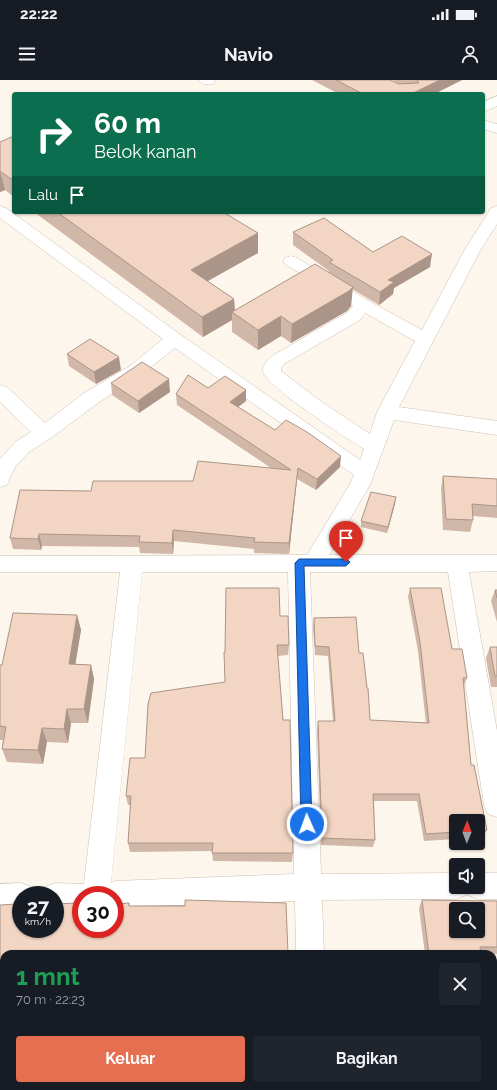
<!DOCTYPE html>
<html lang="id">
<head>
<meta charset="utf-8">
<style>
  :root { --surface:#171b24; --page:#20242c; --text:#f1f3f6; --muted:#9ea1a6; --accent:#e76f51 }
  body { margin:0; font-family:Raleway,sans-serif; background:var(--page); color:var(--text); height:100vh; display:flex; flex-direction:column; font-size:15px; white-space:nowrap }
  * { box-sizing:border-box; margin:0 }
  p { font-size:13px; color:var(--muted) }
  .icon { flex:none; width:22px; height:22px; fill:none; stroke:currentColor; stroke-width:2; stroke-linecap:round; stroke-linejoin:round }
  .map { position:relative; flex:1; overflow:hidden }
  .details { position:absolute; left:0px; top:870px; width:497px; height:140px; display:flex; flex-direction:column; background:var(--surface); border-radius:12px 12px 0 0; box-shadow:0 1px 3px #0004 }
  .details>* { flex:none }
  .guide { position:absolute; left:12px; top:12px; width:473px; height:122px; border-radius:4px; box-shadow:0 1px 3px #0004; background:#0b6e4f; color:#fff; overflow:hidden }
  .needle { width:26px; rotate:1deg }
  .tools { position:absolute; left:449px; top:734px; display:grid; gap:8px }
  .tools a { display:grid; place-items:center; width:36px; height:36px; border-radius:4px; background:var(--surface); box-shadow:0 1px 3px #0004; font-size:20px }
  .speed { position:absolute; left:12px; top:806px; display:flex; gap:8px; font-size:20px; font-weight:700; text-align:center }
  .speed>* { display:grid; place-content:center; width:52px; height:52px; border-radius:50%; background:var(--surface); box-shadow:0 1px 3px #0004; line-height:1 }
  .speed small { font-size:10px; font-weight:400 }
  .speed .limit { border:6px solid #d22; background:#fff; color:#111 }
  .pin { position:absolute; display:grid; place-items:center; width:34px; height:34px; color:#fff; margin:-41px -17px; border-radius:50% 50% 50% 0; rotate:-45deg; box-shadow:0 0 4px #0007 }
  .pin .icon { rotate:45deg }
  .me { position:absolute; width:44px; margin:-22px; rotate:358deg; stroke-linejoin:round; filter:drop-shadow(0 0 3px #0008) }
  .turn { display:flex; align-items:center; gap:14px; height:84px; padding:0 16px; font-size:18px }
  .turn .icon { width:52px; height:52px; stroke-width:2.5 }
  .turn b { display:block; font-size:28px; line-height:34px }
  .then { display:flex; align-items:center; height:38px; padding:0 16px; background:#0003; gap:8px; font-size:15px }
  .round { display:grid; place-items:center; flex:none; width:42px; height:42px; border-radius:4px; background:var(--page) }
  .overview { display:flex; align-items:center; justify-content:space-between; height:68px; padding:0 16px }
  h1 { font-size:24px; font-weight:700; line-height:30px; color:#1e9e55 }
  .button { display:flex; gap:8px; margin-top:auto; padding:8px 16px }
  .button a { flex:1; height:46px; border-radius:4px; background:var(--accent); color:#fff; font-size:16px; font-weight:700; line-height:46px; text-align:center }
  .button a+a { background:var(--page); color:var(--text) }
  .status { display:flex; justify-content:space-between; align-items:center; height:28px; padding:0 20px; background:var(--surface); direction:ltr }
  .status svg { height:11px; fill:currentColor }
  header { display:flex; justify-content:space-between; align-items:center; height:52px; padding:0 16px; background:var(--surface); font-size:18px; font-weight:700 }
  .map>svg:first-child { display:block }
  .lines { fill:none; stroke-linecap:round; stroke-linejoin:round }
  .minor-casing { stroke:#d1beb0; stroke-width:1 }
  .minor { fill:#fff; fill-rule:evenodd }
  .wall { fill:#d1b7a8 }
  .shaded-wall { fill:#aa9588 }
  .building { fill:#f3d5c3; stroke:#aa9588; fill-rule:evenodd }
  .route { fill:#1a73e8; stroke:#114b97 }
</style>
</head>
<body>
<div class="status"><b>22:22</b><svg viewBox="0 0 49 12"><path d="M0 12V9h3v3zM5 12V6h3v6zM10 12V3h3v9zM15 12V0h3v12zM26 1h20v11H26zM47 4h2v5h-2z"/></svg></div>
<header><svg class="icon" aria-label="menu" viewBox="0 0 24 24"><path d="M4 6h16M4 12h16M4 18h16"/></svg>Navio<svg class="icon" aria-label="person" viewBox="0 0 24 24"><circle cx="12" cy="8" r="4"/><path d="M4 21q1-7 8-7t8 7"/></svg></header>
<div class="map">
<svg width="497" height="1010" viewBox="0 0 497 1010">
  <rect width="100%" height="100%" fill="#fdf6ec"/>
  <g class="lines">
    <defs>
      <path id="minor" d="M199 0H214L215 1 213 4C207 5 203 5 199 0Z
        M497 16V26L483 32V22Z
        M483 40 497 44V53L483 49Z
        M0 126 6 128 181 255 360 380 364 369C347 358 266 307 263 291 262 285 268 280 272 276L348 232 353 226 285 184 283 181 285 178 291 176 297 178 369 221 422 250 464 171 491 128 497 126V144L480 171 399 327 497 341V355L394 340 370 405 329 475H497V491L469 492 497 651V737L488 734 484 725 448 492H310L321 794 456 793V807H478V793H497V819H478L468 815 467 812 466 815 456 819 322 820 324 874H296L295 821 115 829V815H81V830L55 831V815H42L45 807 55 803 84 804 120 492H0V476L307 475 350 404 354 395 175 268 142 294 98 323 51 358 29 372 15 387 7 405 0 407V379L15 362 31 352 0 322V305L7 307 45 343 84 313 130 286 163 259 0 138ZM365 233 415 261 377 332 370 354 319 320 281 291V288L284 284 360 240ZM142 492H288L294 794 115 801 111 803Z
        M21 803 31 807 34 815H21V831L0 832V804Z
        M298 1006H328V1010H298Z"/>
    </defs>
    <use href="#minor" class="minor-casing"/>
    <use href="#minor" class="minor"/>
  </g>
  <path class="wall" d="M312 0H390L399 4H400L392 0H462L434 14H339Z
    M14 56V117L5 110 0 112V62Z
    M34 132H223L258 173 207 201 234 219 235 231 329 192V191L293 165V152L430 187 394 208 393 214 379 225 352 209 351 226 347 231 291 263 281 256 258 270 232 252V240L203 257Z
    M67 274 121 290 96 304 69 286Z
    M111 303 170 312 139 333 112 315Z
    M208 308 246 310V321L238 327 275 350 340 387 316 410 297 399 289 474 254 473V469L174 461 173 474 140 473 139 467 42 466 41 470 13 469 10 458 91 411 193 401 271 388 177 325 176 314Z
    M443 396 497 399V438L473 436V440L470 452 443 450 441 408Z
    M395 424 387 453 361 447V441Z
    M410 508 452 569 467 598 464 606 471 685 487 750 483 757 478 758V741H456V759L424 761 417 721H374L375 760 373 767 321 765 317 649 318 641H333L328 576 315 575 313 546 314 538 359 573 370 640 426 643 418 571 408 517Z
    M495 510H497V542L491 521Z
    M77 535 81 550 75 584 91 585 94 599 88 643H71L68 663 47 662 43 684 7 682 2 669 3 660H0V585H2Z
    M280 536 289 565 288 575 277 576 293 773 292 782 213 781 212 771 130 772 128 763 131 725H128L126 716 145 678 225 602V572Z
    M490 567H497V607H491L486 578Z
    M422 820 497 821V874H425L419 828Z
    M77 823 78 826 129 823 130 826 286 823 4 874V1006H12H0V825L21 849Z
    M222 1006V1010H22Z
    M471 1006H493L497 1010H471Z"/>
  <path class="shaded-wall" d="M440 0H462L434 14H411Z
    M0 91 5 110 0 112Z
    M258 153V173L192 210 191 190Z
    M432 174 430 187 394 208 393 214 379 225 380 212 388 200Z
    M353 207 351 226 347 231 291 263 292 244Z
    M234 219 235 234 232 232V240L203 257 202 237Z
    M281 236V256L258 270V250Z
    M119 277 121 290 96 304 94 292Z
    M169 299 170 312 139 333 138 321Z
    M246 310V321L230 333V322Z
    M341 376 340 387 316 410 317 399Z
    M298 388 297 399 289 474V463Z
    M396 417 395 424 387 453 388 447Z
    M173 450 174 461 173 474 172 463Z
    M39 454 42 466 41 470 38 459Z
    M77 535 81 550 73 599 69 584Z
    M91 585 94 599 88 643 84 629Z
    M67 629 71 643 68 663 64 649Z
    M42 648 47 662 43 684 38 670Z"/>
  <path class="building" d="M336 0H390L399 4 419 3 417 0H440L411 14H363Z
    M14 56V101L0 91V62Z
    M57 132H223L258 153 191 190 234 219 202 237Z
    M324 138 373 172 402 156 432 174 388 200 394 202 380 212 329 182 333 180 293 152Z
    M315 184 353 207 349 211 292 244 281 236 258 250 232 232Z
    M90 259 119 277 94 292 67 274Z
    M142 282 169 299 138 321 111 303Z
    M188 295 208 308 225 296 246 310 230 322 275 350 286 340 307 352 341 376 317 399 298 388 289 463 254 462 255 458 173 450 172 463 139 462 140 456 39 454 38 459 10 458 20 410 91 411 93 401H193L198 381 291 390 176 314Z
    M443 396 497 399V426L472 424 473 440 446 439Z
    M371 412 396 417 388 447 361 441Z
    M226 508H279L280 536H288L289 565H277L283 640H290L293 773H212L213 763H128L131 716H126L130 678H145L148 624 151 613 225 602 224 572H225Z
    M410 508H441L452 569H462L467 598H463L471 685H474L487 750 478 751V741H456V752L426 754 419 714H373L375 760 322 758 318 641H335L329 567 315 566 314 538 356 537 359 573H363L367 608H368L370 640 429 643 420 562Z
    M495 510H497V518Z
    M13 533 77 535 69 584 91 585 84 629H67L64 649 42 648 38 670 2 669 6 647 0 646V585H2Z
    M490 567H497V596H495Z
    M18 819H21V849H55V824L77 823V826L81 825V849H115V824L129 823V826H185V820L286 823 288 874H4V1001H0V825L16 824Z
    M422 820 497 821V867H480L481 874H429ZM456 829H478V851H456Z
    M493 926 497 927V1010H477L476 1006H493Z
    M22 1006H222V1010H124V1008L88 1010H22Z"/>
  <path class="route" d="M299 479H346L350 482 346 486H304L312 744 311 748 307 749 303 748 301 744 295 483Z"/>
</svg>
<div class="tools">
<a><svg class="needle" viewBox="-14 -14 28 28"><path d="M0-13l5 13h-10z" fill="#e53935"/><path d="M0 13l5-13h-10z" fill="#9ea1a6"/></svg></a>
<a><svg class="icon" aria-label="sound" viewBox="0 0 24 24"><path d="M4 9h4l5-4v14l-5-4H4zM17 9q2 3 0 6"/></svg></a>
<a><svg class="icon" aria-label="search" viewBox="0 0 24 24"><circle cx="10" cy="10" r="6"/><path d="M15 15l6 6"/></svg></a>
</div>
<div class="speed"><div>27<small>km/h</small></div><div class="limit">30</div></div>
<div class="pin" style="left:346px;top:482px;background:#d93025"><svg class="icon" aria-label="arrive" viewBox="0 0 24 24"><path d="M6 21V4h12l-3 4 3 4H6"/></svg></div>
<svg class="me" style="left:307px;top:744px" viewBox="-20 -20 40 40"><circle r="17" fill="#1a73e8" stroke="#fff" stroke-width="3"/><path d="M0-11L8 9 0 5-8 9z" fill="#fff"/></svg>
<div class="guide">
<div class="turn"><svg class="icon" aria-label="right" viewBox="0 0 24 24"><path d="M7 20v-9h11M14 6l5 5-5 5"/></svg><div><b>60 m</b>Belok kanan</div></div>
<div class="then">Lalu<svg class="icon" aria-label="arrive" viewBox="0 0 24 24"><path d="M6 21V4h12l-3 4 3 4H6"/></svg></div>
</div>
<section class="details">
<div class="overview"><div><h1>1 mnt</h1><p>70 m · 22:23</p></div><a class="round"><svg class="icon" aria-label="close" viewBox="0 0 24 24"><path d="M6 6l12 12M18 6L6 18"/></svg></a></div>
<div class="button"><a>Keluar</a><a>Bagikan</a></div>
</section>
</div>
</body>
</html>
